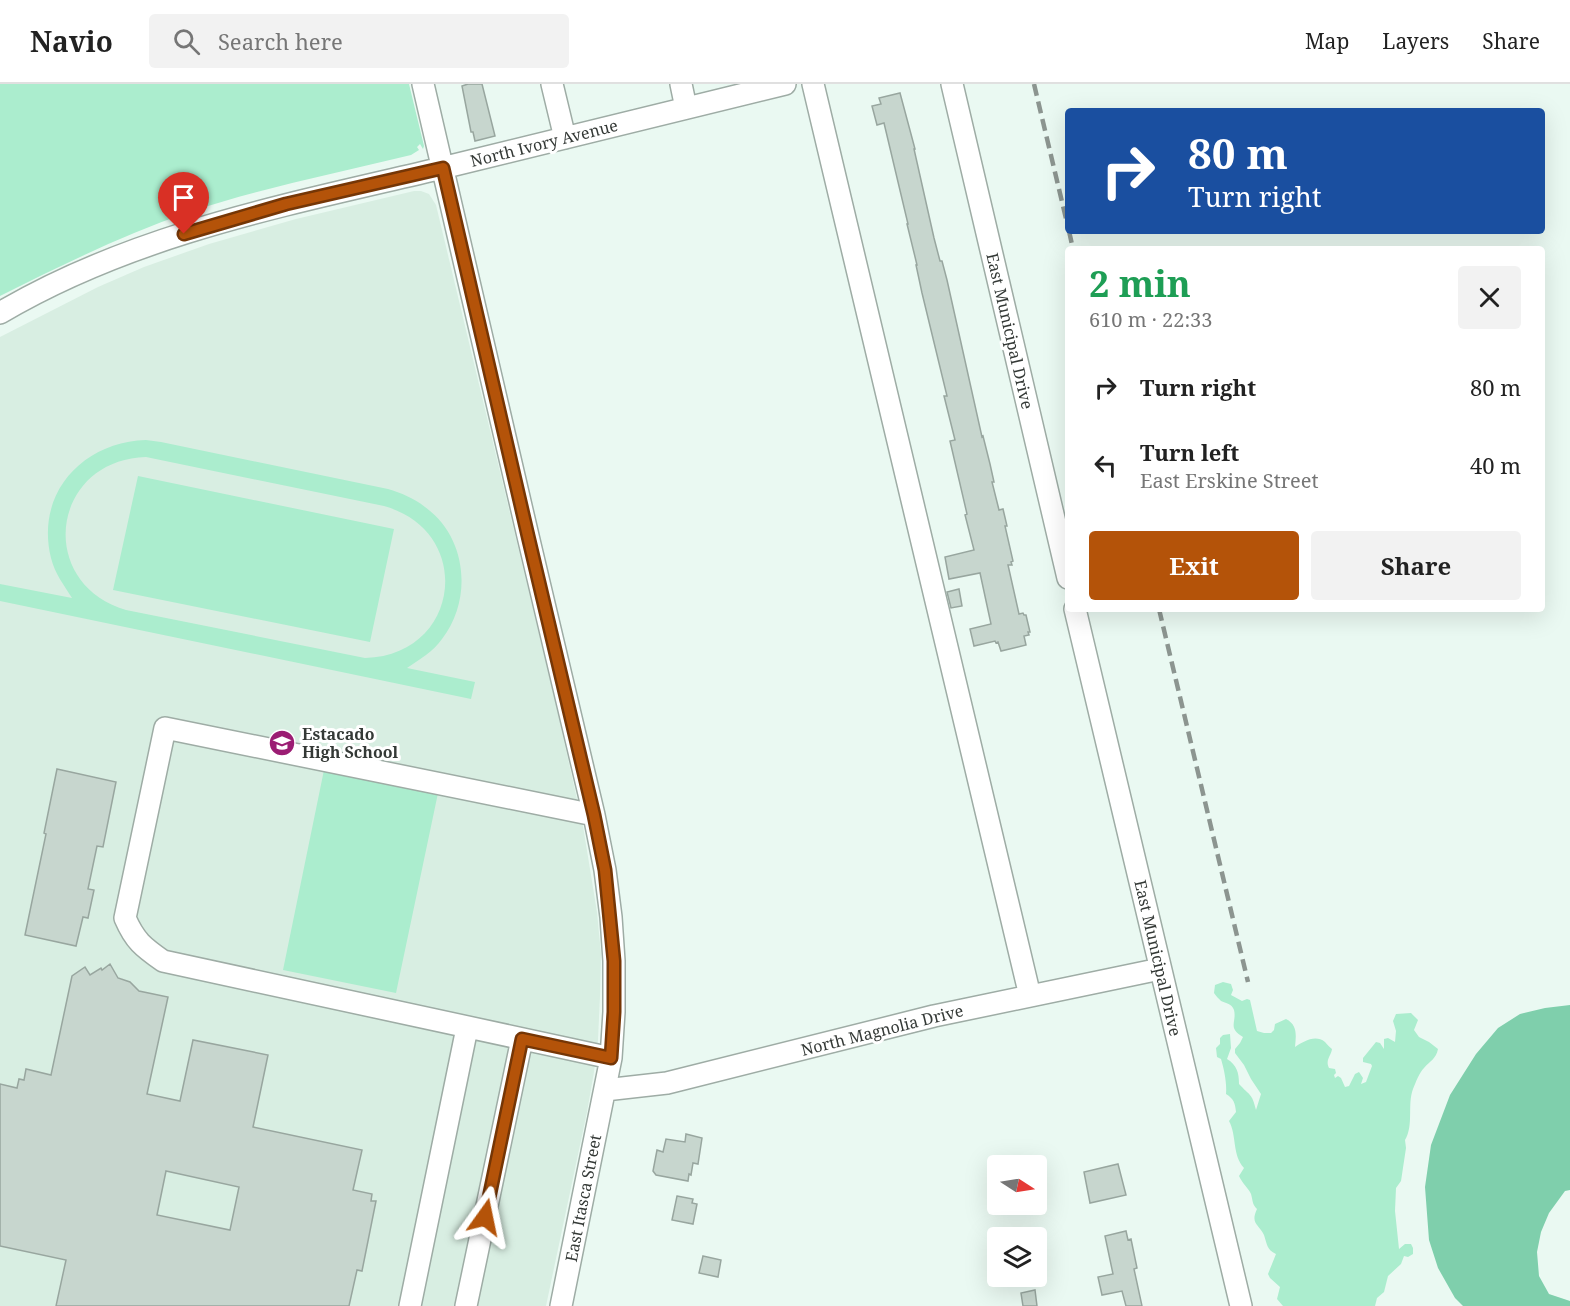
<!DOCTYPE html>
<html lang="en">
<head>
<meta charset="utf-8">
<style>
  :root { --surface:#fff; --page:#f2f2f2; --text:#222; --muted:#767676; --line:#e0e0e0; --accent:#b45309 }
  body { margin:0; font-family:"Noto Serif",serif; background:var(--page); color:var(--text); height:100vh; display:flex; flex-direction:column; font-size:22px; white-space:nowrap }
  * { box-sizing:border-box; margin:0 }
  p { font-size:20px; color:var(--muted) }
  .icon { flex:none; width:33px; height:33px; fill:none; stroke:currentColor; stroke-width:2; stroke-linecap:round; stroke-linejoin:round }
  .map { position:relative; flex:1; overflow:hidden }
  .drawer { position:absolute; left:1065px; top:162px; width:480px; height:366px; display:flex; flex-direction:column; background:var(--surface); border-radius:6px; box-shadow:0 6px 24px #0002 }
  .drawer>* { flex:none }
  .hud { position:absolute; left:1065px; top:24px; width:480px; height:126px; border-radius:6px; box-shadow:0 6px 24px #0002; background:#1a4fa0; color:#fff; overflow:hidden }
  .needle { width:39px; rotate:102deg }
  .fabs { position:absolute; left:987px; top:1071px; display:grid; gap:12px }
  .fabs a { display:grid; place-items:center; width:60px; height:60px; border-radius:6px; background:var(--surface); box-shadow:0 6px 24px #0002; font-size:30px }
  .pin { position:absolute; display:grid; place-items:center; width:51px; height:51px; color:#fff; margin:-62px -26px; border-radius:50% 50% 50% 0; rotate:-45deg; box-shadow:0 0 6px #0007 }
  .pin .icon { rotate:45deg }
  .me { position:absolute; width:66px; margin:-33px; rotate:12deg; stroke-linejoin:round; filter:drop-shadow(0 0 4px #0008) }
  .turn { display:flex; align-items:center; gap:21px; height:126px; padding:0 24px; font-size:27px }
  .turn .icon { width:78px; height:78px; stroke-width:2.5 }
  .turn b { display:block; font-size:42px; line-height:51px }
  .round { display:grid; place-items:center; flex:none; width:63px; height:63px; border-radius:6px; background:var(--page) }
  .head { display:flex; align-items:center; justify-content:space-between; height:102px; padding:0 24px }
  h1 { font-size:36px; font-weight:700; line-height:45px; color:#1e9e55 }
  .button { display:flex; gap:12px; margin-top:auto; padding:12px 24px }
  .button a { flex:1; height:69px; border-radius:6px; background:var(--accent); color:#fff; font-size:24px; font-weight:700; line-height:69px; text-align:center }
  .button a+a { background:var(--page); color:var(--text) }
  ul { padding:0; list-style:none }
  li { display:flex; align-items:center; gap:18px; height:78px; padding:0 24px }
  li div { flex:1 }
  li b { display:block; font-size:22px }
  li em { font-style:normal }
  header { display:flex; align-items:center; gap:36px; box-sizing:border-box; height:84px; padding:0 30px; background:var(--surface); border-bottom:2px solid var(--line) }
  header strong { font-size:28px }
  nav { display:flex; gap:33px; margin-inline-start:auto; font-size:21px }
  .search { width:420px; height:54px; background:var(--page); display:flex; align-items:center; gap:15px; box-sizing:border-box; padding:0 21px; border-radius:6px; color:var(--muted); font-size:22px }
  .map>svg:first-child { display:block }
  .built { fill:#d8eee2 }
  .green { fill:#abedce; fill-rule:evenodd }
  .water { fill:#7fcfac }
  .building { fill:#c7d6ce; stroke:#98a69f; stroke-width:1.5; fill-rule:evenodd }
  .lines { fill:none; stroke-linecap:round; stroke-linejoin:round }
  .minor-casing { stroke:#9eaca5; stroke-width:24 }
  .minor { stroke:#fff; stroke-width:21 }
  .rail { stroke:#8c9590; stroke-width:4.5; stroke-dasharray:12 6; stroke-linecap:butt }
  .route-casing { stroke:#753606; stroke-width:15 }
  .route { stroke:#b45309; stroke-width:10 }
  .labels { text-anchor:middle; stroke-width:6; stroke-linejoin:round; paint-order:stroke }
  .street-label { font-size:16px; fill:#343936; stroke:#fff }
  .poi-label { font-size:16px; font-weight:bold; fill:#343936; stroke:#fff; text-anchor:start }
</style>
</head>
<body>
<header>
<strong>Navio</strong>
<div class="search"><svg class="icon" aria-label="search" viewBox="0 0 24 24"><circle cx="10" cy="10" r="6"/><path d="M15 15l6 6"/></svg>Search here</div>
<nav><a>Map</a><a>Layers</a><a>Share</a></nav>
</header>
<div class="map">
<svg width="1570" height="1222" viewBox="0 0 1570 1222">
  <rect width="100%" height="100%" fill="#eaf9f2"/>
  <path class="built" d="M414 107H421L429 110 436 121 556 621 583 742 597 828 601 870 600 912 598 956 594 988 587 1028 546 1222H0V253L98 203 144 183 209 160 296 135Z"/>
  <path class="green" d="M0 0H409L424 62 423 65 420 60 417 63 419 66 411 71C337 89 261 104 189 128 123 151 62 181 0 212Z
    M146 356 161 358 388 405C401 409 414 414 425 423 467 453 473 515 442 555 433 568 420 575 407 584L475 598 471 615 0 517V500L72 514C64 501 55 490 51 474 35 409 83 358 146 356ZM146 373 384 422C476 448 460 572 365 574L126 526C35 499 51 376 146 373Z
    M138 392 394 445 370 558 113 506Z
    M324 686 438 709 396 909 283 886Z
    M1223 898 1231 900 1233 906 1231 911 1242 917 1247 915 1250 916 1257 947 1264 949H1271L1274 946 1275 940 1286 935C1298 941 1296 952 1295 963 1303 958 1315 950 1325 958 1327 960 1329 963 1332 965 1331 972 1325 976 1329 984L1335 985 1336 989 1334 991 1335 994 1338 992 1341 994 1345 1003 1349 1002 1355 990 1359 988 1363 994 1361 1000 1366 998 1372 982 1371 980 1363 978V974L1376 958 1380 959 1384 965V955L1388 954 1395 958 1396 947 1393 937 1396 930 1411 929 1418 936 1414 946 1419 953 1429 958 1438 965C1436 975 1430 977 1424 984 1419 989 1416 998 1413 1005 1407 1021 1414 1041 1405 1056L1406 1064 1401 1097 1396 1104 1395 1127 1399 1165 1405 1160H1411L1413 1164V1170L1408 1173 1404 1172 1401 1180 1388 1192 1384 1208 1377 1214 1375 1222H1283L1277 1215 1280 1203 1270 1194 1268 1190 1276 1170C1267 1166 1267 1160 1264 1151 1259 1140 1250 1140 1257 1125 1252 1120 1253 1117 1251 1110 1249 1105 1242 1099 1239 1092L1244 1084C1232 1071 1237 1052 1229 1037L1236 1028C1235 1019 1234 1015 1226 1010 1227 999 1224 985 1221 975L1217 973 1216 964 1220 960V954L1223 951 1230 950 1231 964 1227 975C1237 981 1239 989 1239 1000 1250 1012 1252 1009 1256 1026L1261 1010 1251 995 1244 981 1235 969V965L1240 959 1243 953C1227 944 1237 938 1234 926 1232 920 1226 919 1221 917 1219 915 1216 912 1214 909L1215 901Z"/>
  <path class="water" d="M1570 921V1106L1565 1107 1549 1129 1541 1148 1537 1168 1539 1192 1549 1210 1570 1217V1222H1463L1455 1214 1438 1184 1429 1156 1425 1103 1431 1061 1450 1011 1476 970 1498 944 1520 930 1545 924Z"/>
  <path class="building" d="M468 0H482L495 52 475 57 473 48H471L462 2Z
    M900 9 915 65H914L934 154 940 177H942L947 196 982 353 983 352 990 380 994 398H992L999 426 1003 425 1007 442H1005L1013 477 1011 478 1012 481H1008L1019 530 1023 529 1024 531H1026L1030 548H1028L1029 551 1024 552 1026 561 1001 567 998 558 996 559 995 557 974 562 970 545 991 540 980 489 949 495 945 473 974 466 965 431 967 430 950 357 955 356 944 312H947L922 209 916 181H917L907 140H908L884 39 877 41 872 22 881 20 879 14Z
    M959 505 962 522 951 524 947 508Z
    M57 685 116 698 103 763 97 762 88 805 94 806 88 834 83 833 76 862 25 851 46 750 44 749Z
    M110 880 118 894 130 898 139 907 168 913 147 1010 180 1017 193 956 268 971 253 1043 362 1066 353 1106 372 1110 371 1117H376L362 1187 357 1186 349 1222H56L66 1176 0 1162V1000L17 1004 19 995 24 996 26 985 51 991 72 892 85 883 90 891 101 884 102 886ZM166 1087 239 1103 230 1146 157 1131Z
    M686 1050 702 1054 698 1080 693 1079 691 1091 689 1090 688 1097 656 1091 653 1087 657 1066 663 1068 666 1055 685 1058Z
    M1118 1080 1126 1111 1090 1119 1084 1088Z
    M677 1112 693 1115 692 1119 697 1120 693 1140 672 1136Z
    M1126 1147 1128 1156 1131 1155 1137 1184 1134 1185 1142 1222H1126L1122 1207 1102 1211 1098 1193 1113 1190 1105 1152Z
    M703 1172 721 1176 718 1193 699 1189Z
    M1035 1206 1037 1222H1023L1021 1209Z"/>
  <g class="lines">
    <defs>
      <path id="minor" d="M423 0 528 452 594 731 605 786 611 833 614 877V928L611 974 561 1222
        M552 0 565 54
        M681 0 686 24
        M813 0 1030 912
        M952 0 1068 494
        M0 229C135 149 291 120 442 84 556 57 670 28 785 0
        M1075 525 1241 1222
        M594 731 165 644 125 834C135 857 143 863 163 877L611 974
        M605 1006 667 999 934 932 1160 885
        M410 1222 467 944
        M466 1222 522 955"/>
    </defs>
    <use href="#minor" class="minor-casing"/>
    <use href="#minor" class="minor"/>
    <path class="rail" d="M1034 0 1068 143
      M1069 147 1073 165
      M1159 525 1248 898"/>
  </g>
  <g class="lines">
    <defs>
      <path id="route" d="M184 150 286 120 443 84 528 452 594 731 605 786 614 877V928L611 974 522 955 485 1133"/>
    </defs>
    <use href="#route" class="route-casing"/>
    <use href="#route" class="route"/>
  </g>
  <defs>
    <symbol id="school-disc" viewBox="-11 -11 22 22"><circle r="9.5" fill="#9b1d73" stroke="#fff"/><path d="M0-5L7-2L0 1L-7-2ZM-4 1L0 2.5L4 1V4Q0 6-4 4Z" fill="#fff"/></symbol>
  </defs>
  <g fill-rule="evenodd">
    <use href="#school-disc" x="267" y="644" width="30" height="30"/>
  </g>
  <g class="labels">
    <g class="street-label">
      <text transform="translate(544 59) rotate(-14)" y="6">North Ivory Avenue</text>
      <text transform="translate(1010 247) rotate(77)" y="6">East Municipal Drive</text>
      <text transform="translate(1158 874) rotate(77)" y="6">East Municipal Drive</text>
      <text transform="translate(882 946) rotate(-14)" y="6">North Magnolia Drive</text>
      <text transform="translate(583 1114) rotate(-79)" y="6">East Itasca Street</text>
    </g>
    <g class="poi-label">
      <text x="302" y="656">Estacado<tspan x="302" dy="18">High School</tspan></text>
    </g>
  </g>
</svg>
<div class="fabs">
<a><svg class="needle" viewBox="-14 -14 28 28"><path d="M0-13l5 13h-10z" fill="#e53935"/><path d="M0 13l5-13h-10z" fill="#767676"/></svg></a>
<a><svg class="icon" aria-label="layers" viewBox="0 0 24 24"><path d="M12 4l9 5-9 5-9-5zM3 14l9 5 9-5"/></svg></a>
</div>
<div class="pin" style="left:184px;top:150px;background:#d93025"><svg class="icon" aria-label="arrive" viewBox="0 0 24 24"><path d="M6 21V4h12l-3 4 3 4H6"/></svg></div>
<svg class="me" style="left:485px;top:1133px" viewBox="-20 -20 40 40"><path d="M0-17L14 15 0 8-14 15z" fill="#b45309" stroke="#fff" stroke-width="4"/></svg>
<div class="hud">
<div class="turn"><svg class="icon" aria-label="right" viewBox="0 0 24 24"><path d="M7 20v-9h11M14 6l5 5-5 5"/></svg><div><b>80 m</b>Turn right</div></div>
</div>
<section class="drawer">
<div class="head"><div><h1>2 min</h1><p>610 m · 22:33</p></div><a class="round"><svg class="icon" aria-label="close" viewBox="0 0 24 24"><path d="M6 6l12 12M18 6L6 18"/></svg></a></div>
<ul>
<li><svg class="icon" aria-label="right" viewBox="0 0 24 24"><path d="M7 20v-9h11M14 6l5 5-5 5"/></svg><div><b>Turn right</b></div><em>80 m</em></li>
<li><svg class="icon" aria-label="left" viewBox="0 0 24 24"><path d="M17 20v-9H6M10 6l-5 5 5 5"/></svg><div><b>Turn left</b><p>East Erskine Street</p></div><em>40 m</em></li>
</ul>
<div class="button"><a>Exit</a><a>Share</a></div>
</section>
</div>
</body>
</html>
